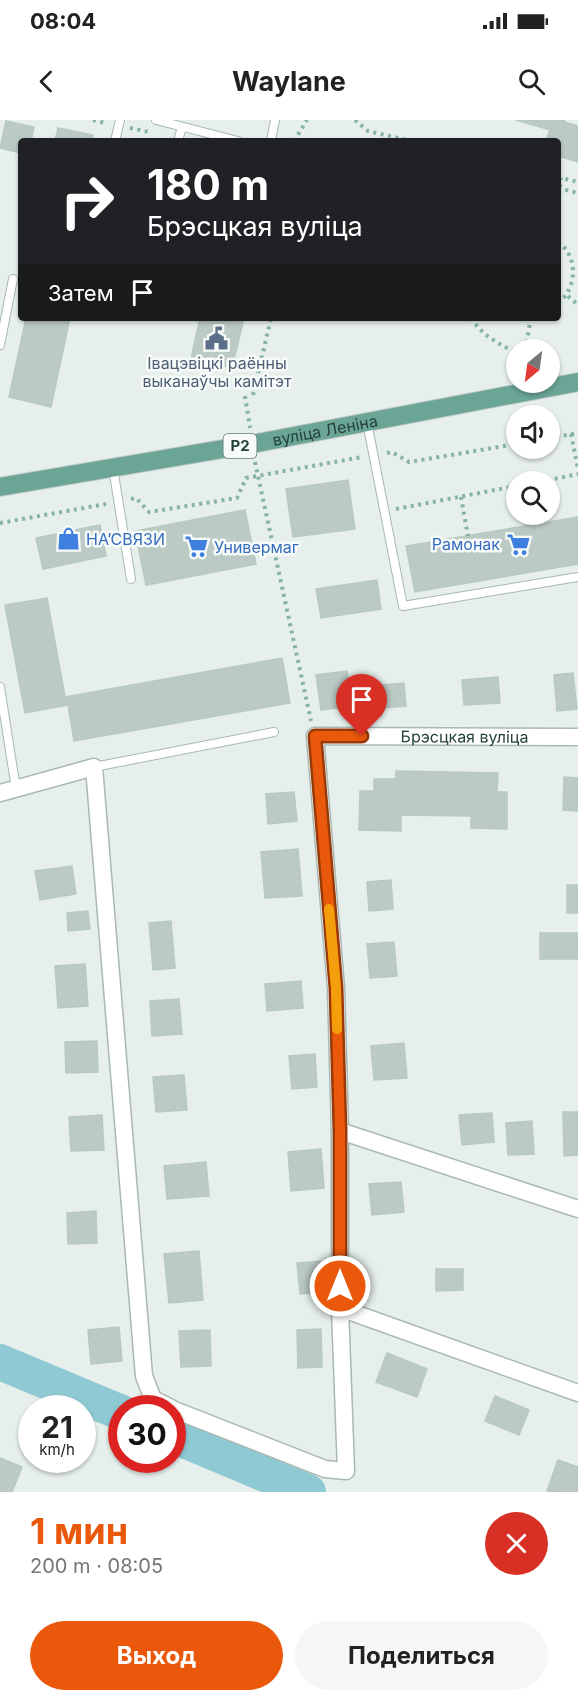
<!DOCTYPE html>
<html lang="ru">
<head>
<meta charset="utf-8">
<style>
  :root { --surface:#fff; --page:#f6f6f6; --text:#222; --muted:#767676; --accent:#ea580c }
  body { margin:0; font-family:Inter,sans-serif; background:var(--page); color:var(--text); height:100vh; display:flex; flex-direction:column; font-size:22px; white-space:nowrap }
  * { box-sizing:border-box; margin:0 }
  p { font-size:20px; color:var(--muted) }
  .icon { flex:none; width:33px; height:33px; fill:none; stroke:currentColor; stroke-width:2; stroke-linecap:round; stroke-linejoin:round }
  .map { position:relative; height:1372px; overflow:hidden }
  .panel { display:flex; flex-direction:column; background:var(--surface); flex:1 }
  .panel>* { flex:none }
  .top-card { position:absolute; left:18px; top:18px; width:543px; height:183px; border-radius:6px; box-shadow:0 2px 4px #0004; background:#202124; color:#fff; overflow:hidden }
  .needle { width:39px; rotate:209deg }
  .fabs { position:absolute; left:506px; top:219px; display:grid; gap:12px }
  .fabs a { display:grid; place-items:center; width:54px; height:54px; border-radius:50%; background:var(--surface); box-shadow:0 2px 4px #0004; font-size:30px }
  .speed { position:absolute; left:18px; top:1275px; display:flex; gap:12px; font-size:30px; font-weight:700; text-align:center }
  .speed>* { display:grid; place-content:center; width:78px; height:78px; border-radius:50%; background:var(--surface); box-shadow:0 2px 4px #0004; line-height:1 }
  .speed small { font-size:15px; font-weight:400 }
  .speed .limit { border:9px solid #d22; background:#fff; color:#111 }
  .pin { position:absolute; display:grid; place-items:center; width:51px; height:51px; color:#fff; margin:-62px -26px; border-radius:50% 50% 50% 0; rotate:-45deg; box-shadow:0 0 6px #0007 }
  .pin .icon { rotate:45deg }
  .me { position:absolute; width:66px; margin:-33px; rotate:0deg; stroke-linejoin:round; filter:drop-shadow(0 0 4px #0008) }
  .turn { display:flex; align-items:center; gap:21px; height:126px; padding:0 30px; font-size:27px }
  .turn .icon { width:78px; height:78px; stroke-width:2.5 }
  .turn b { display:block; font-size:42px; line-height:51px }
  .then { display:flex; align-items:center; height:57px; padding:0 30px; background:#0003; gap:12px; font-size:22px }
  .round { display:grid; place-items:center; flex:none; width:63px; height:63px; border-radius:32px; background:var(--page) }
  .head { display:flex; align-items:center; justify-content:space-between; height:102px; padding:0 30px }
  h1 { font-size:36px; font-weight:700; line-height:45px; color:var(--accent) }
  .button { display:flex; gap:12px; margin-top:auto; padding:12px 30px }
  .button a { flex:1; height:69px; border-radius:36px; background:var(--accent); color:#fff; font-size:24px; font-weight:700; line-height:69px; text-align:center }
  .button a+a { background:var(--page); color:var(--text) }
  .status { display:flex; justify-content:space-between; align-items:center; height:42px; padding:0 30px; background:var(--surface); direction:ltr }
  .status svg { height:16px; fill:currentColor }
  header { display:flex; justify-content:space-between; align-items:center; height:78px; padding:0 30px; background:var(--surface); font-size:27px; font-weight:700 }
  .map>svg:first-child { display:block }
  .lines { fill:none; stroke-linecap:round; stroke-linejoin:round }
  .river { stroke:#8ec9d4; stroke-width:36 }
  .building { fill:#bbcac4; stroke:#b8c9c2; stroke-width:1.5 }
  .service-casing { stroke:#a8b8b2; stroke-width:10 }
  .minor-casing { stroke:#a8b8b2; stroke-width:19 }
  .primary-casing { stroke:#c2cac8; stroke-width:20 }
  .path { stroke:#86b3a5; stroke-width:4; stroke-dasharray:3 4.5; stroke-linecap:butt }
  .service { stroke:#fff; stroke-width:8 }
  .minor { stroke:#fff; stroke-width:16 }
  .primary { stroke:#6aa596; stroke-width:18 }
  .route-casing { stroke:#983908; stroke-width:15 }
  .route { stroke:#ea580c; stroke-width:10 }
  .slow { stroke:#f59e0b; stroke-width:10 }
  .labels { text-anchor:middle; stroke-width:5; stroke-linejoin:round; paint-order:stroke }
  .shield { fill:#f7fbf9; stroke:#637a73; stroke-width:1.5 }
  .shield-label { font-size:15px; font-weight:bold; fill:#24423a }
  .service-label { font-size:16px; fill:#4e5e75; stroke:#f7fbf9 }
  .street-label { font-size:16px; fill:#24423a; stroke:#f7fbf9 }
  .shop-label { font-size:16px; fill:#366cbe; stroke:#f7fbf9; text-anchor:start }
</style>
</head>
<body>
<div class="status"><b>08:04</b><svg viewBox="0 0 49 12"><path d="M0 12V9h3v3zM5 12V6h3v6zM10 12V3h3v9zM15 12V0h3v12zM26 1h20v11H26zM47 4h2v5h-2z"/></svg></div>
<header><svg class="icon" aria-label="back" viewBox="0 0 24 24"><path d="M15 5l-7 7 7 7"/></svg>Waylane<svg class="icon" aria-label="search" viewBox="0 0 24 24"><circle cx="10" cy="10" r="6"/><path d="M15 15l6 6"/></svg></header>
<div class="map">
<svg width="578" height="1372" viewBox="0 0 578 1372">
  <rect width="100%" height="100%" fill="#e6efeb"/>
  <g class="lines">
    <path class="river" d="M0 1242 122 1293
      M172 1315 308 1372"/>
  </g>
  <path class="building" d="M516 0H565L561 13Z
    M6 1 34 7 31 21H21V33L0 28Z
    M564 2 578 6V42L558 36V21H546L550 9 561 13Z
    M58 8 93 15 92 21H55Z
    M26 198H70L51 287 9 277Z
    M200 198H244L232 248 191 239Z
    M348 360 355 409 293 417 286 369Z
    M245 390 256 444 146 465 135 411Z
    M578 397V444L415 472 406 426Z
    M100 405 106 436 43 449 36 418Z
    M377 460 381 489 321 498 316 469Z
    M47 478 65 577 282 538 290 583 74 621 68 585 25 593 5 485Z
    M347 551 352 586 321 590 316 555Z
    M573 553 577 589 557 591 554 555Z
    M498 557 500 583 464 585 462 560Z
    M404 563 406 586 371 589 369 566Z
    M396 651 498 653 497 672H507V709L471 708V696L401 695V711L359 710 360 671H374V659H396Z
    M564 657 578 658V691L563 690Z
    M294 672 297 701 268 704 266 674Z
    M298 729 302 776 265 778 261 732Z
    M72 746 76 774 40 780 35 751Z
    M391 760 393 789 369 791 367 762Z
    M567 765H578V793H567Z
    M88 791 90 809 68 811 67 793Z
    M171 801 175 848 153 850 149 803Z
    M540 813H578V839H540Z
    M394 822 397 856 370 858 367 824Z
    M85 844 88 886 58 888 55 846Z
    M301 861 303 888 267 891 265 864Z
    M179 879 182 914 152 916 150 881Z
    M97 921 98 952 66 953 65 922Z
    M404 923 407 958 374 960 371 926Z
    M315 934 317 967 292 969 289 936Z
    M184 955 187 990 156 992 153 957Z
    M563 992H578V1035L564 1036Z
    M492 993 494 1022 462 1025 459 995Z
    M102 995 104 1030 71 1031 69 997Z
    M532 1001 534 1034 508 1035 506 1003Z
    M321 1029 324 1068 291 1071 288 1032Z
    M206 1042 209 1076 167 1079 164 1046Z
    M401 1062 404 1092 372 1095 369 1064Z
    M96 1091 97 1123 68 1124 67 1093Z
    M199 1131 203 1180 169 1183 164 1134Z
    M324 1141 326 1172 300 1174 297 1143Z
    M436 1149H463V1170L436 1171Z
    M119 1207 122 1241 91 1244 88 1210Z
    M321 1209 322 1247 298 1248 297 1210Z
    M210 1210 211 1246 181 1247 179 1211Z
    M387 1233 427 1249 417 1277 376 1262Z
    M495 1276 529 1290 519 1315 485 1301Z
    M0 1338 22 1347 12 1372H0Z
    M558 1340 578 1347V1372L547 1371Z"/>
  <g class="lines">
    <defs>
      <path id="service" d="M156 0 238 21
        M115 21 120 0
        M178 21 182 7
        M271 21 275 0
        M0 225 13 159
        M367 302 403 486 578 457
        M113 348 131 459
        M0 567 16 669
        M94 647 274 612"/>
      <g id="minor">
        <path d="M0 673 94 647 144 1256 153 1279 171 1288"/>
        <path d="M340 1011 578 1089"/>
        <path d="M340 1188 578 1273"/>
        <path id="s1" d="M172 1289 325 1349 346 1351 340 1188V1011L336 868 315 616 578 617"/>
      </g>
      <g id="primary">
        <path id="s2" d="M0 367 252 324 578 262"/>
      </g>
    </defs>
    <use href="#service" class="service-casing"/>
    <use href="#minor" class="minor-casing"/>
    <use href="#primary" class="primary-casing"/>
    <path class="path" d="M93 0 105 3
      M355 0 368 11 411 21
      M130 8 149 12
      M294 21 307 0
      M558 57 578 62
      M558 68 578 73
      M558 82 561 58
      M558 122C578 135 578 168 558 183
      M568 176 578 185
      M471 198C482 215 498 224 516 232
      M525 230 531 198
      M253 275 271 198
      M245 276 250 308
      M571 314 578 349
      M549 318 578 313
      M387 333 392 332 409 342 516 324
      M255 342 311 601
      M540 362 578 354
      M461 377 468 416
      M131 379 136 378 149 392 237 378 246 358 362 337
      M396 389 516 366
      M0 403 106 384"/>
    <use href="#service" class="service"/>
    <use href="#minor" class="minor"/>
    <use href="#primary" class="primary"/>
  </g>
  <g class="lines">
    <defs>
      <path id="route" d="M340 1166V1011L336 868 315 616H362"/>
    </defs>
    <use href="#route" class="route-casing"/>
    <use href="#route" class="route"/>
    <path class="slow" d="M329 789 336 868 337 909"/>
  </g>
  <defs>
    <symbol id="civic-bare" viewBox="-9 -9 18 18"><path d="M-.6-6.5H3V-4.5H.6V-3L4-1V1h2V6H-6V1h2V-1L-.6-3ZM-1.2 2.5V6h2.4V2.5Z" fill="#5c6f8a" stroke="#f7fbf9" stroke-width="2.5" paint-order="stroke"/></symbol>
    <symbol id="shop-bare" viewBox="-9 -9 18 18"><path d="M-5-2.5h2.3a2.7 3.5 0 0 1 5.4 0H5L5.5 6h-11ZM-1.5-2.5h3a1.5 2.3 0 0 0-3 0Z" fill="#3f7fe0" stroke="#f7fbf9" stroke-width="2.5" paint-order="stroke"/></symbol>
    <symbol id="supermarket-bare" viewBox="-9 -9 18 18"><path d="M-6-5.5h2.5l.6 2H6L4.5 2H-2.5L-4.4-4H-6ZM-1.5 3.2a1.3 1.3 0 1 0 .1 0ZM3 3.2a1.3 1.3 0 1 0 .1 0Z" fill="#3f7fe0" stroke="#f7fbf9" stroke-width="2.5" paint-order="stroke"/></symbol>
  </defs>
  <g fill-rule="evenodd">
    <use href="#civic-bare" x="200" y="202" width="33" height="33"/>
    <use href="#shop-bare" x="52" y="402" width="33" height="33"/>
    <use href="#supermarket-bare" x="502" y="408" width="33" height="33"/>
    <use href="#supermarket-bare" x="180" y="410" width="33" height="33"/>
  </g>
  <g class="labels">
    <rect class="shield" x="223.5" y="314" width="33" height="24" rx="4.5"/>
    <g class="shield-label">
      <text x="240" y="331">Р2</text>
    </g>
    <g class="service-label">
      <text x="217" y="249">Івацэвіцкі раённы<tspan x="217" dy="18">выканаўчы камітэт</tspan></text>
    </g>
    <g class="street-label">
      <text dy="6" stroke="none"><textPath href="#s2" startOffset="330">вуліца Леніна</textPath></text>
      <text dy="6" stroke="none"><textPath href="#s1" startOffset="1071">Брэсцкая вуліца</textPath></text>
    </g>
    <g class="shop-label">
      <text x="86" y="425">НАʼСВЯЗИ</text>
      <text x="500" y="430" text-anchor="end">Рамонак</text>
      <text x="214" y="433">Универмаг</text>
    </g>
  </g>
</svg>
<div class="fabs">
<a><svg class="needle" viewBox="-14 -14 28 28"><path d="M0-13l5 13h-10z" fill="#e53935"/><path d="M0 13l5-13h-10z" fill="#767676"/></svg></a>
<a><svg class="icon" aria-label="sound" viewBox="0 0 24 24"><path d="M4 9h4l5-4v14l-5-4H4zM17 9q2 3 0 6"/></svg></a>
<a><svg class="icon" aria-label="search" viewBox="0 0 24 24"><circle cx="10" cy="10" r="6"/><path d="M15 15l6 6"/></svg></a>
</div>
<div class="speed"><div>21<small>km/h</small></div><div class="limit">30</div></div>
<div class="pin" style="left:362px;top:616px;background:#d93025"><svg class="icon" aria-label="arrive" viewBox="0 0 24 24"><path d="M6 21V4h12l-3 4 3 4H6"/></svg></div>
<svg class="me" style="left:340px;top:1166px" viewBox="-20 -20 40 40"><circle r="17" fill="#ea580c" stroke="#fff" stroke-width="3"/><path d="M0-11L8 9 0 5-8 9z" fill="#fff"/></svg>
<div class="top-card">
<div class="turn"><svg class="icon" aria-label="right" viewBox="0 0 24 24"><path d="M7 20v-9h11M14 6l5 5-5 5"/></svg><div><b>180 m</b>Брэсцкая вуліца</div></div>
<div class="then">Затем<svg class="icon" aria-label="arrive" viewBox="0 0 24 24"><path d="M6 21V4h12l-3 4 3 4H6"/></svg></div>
</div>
</div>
<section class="panel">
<div class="head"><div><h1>1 мин</h1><p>200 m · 08:05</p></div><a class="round" style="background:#d93025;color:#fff"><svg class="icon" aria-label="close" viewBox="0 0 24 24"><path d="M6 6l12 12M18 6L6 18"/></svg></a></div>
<div class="button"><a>Выход</a><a>Поделиться</a></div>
</section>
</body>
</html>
